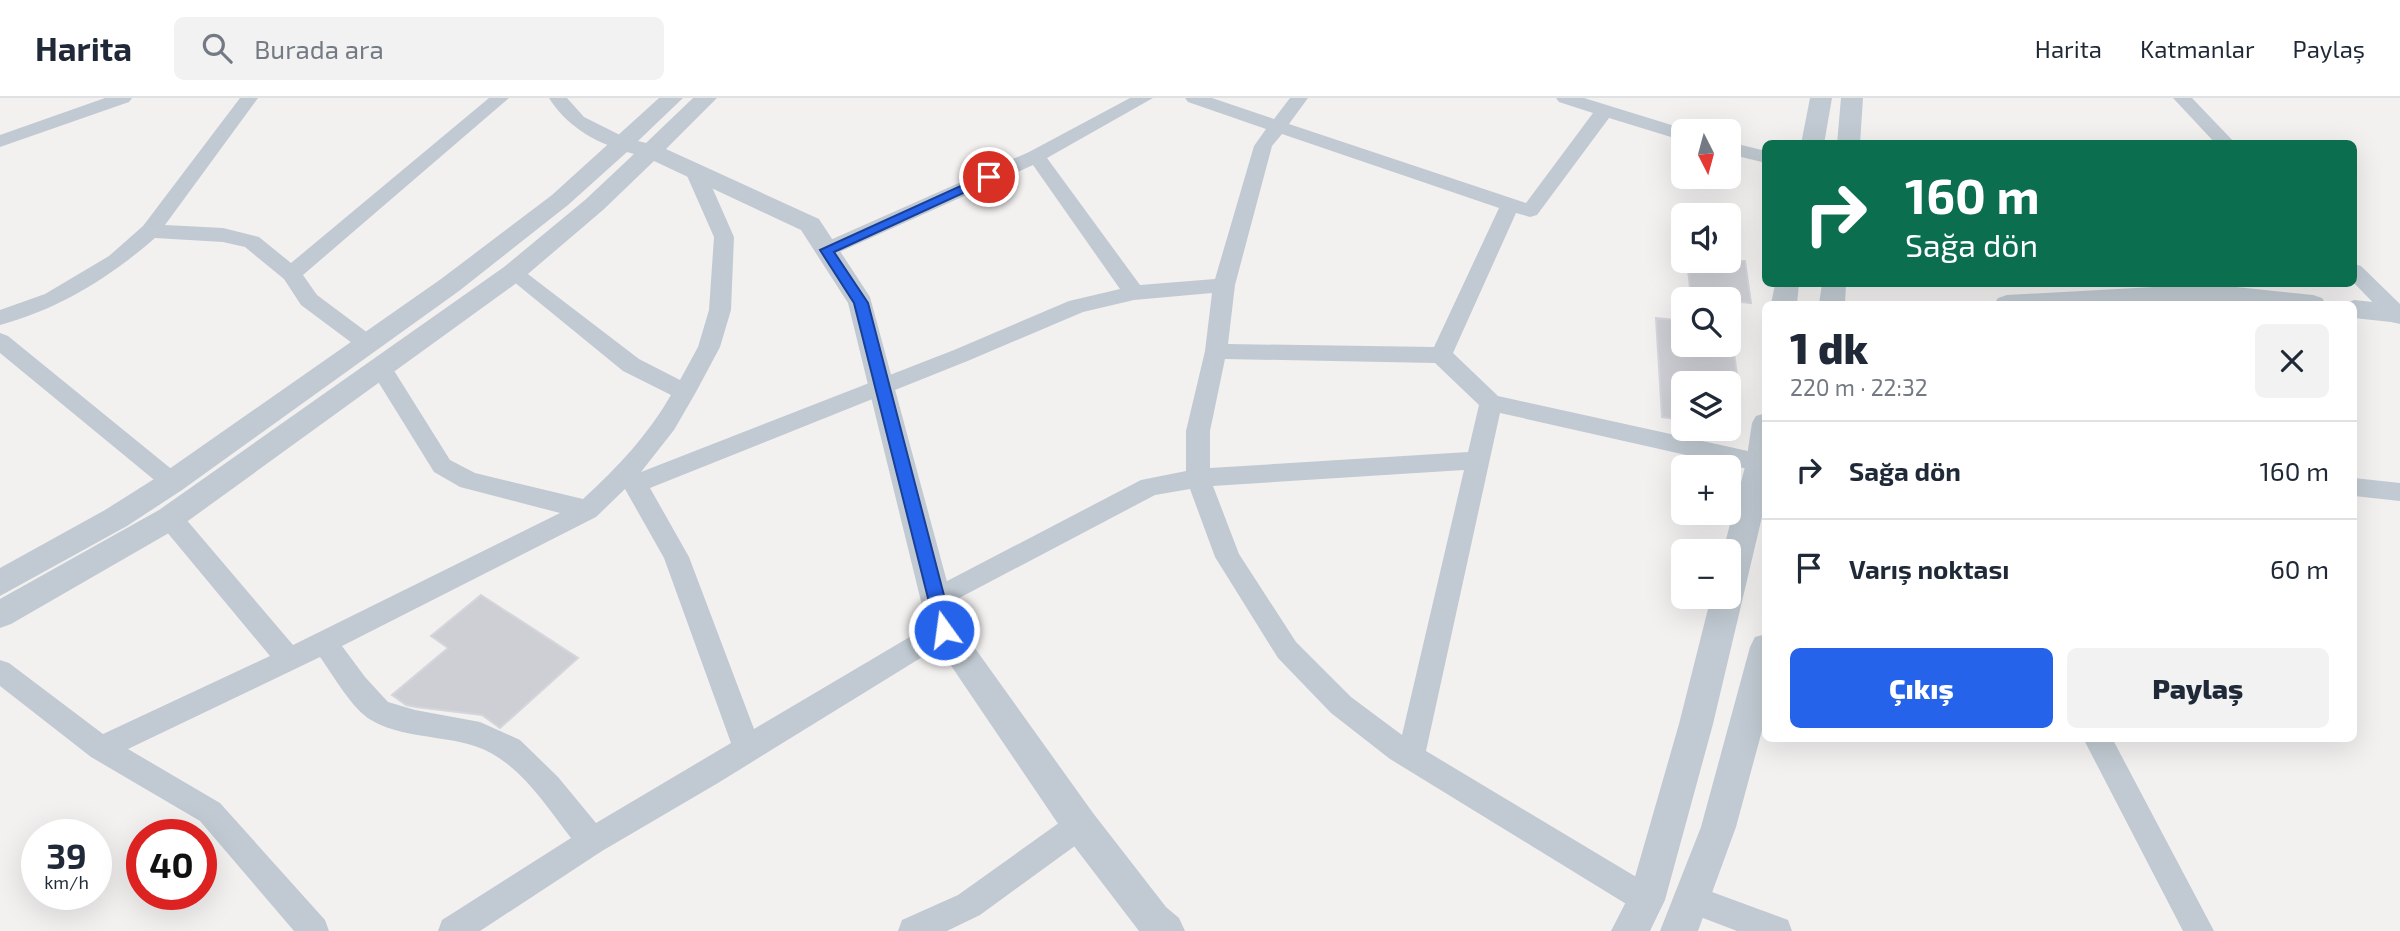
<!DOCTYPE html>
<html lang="tr">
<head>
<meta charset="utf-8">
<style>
  :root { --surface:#fff; --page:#f2f2f3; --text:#1f2937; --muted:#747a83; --line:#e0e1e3; --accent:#2563eb }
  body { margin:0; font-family:"Exo 2",sans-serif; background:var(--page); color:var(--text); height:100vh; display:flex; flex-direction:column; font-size:26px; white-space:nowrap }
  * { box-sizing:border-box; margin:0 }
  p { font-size:23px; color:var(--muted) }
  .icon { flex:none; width:38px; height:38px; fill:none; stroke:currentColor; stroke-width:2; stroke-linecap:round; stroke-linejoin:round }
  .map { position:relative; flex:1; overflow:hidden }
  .side { position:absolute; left:1762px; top:203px; width:595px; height:441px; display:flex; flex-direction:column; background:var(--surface); border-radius:10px; box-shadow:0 7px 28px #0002 }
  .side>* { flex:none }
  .banner { position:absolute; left:1762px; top:42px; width:595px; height:147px; border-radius:10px; box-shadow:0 7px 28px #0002; background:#0b6e4f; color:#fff; overflow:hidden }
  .needle { width:46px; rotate:174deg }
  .buttons { position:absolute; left:1671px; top:21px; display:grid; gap:14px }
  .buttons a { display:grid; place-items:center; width:70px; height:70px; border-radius:10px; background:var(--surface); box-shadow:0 7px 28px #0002; font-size:35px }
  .speed { position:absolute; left:21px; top:721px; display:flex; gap:14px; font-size:35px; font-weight:700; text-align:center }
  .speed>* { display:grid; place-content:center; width:91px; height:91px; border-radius:50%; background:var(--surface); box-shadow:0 7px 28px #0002; line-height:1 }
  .speed small { font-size:18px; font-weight:400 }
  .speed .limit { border:10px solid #d22; background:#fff; color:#111 }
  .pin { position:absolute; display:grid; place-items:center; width:60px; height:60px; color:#fff; margin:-30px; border:4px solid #fff; border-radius:50%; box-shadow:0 2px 7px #0007 }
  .me { position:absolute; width:77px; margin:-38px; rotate:346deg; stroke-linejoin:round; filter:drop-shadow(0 0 5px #0008) }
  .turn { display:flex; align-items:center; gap:24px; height:147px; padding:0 28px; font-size:32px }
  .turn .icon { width:91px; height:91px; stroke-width:2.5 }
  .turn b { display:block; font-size:49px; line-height:60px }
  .round { display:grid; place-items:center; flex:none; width:74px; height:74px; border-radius:10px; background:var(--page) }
  .summary { display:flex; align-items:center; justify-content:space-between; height:119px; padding:0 28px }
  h1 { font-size:42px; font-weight:800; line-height:52px }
  .primary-button { display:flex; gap:14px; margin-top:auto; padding:14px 28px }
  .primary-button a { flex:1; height:80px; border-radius:10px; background:var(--accent); color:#fff; font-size:28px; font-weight:800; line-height:80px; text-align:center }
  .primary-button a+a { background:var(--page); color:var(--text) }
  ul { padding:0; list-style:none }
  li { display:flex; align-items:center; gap:21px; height:98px; padding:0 28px; border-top:2px solid var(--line) }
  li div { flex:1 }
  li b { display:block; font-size:26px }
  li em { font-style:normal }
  header { display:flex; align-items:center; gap:42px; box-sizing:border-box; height:98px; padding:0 35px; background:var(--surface); border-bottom:2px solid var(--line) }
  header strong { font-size:33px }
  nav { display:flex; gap:38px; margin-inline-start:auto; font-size:24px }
  .search { width:490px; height:63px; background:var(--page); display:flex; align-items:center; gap:18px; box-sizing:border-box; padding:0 24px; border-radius:10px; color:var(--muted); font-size:26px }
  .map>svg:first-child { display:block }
  .building { fill:#cdcfd5; stroke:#d4d6dc; stroke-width:2 }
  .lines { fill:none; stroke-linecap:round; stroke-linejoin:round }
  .minor { fill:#c1cad2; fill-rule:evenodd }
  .tertiary { fill:#c1cad2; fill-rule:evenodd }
  .route { fill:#2563eb; stroke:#184099; stroke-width:2 }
</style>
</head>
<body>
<header>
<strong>Harita</strong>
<div class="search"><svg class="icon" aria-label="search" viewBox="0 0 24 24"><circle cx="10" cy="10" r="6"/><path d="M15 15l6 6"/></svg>Burada ara</div>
<nav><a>Harita</a><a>Katmanlar</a><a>Paylaş</a></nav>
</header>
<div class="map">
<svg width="2400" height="833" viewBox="0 0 2400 833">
  <rect width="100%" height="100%" fill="#f3f0f0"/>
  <path class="building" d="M1687 163H1745L1751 205 1691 198Z
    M1656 220 1684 223V247H1733L1738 285H1684V322L1662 319Z
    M481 497 578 560 500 630 482 617 416 609 406 607 392 597 448 550 431 538Z"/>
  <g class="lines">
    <path class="minor" d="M105 0H132L129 4 0 49V37Z
      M240 0H258L165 127 223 130 259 139 291 165 489 0H509L303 177 317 197 376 241 379 246 376 251 368 254 360 251 301 207 284 181 245 149 223 144 155 140C109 180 59 211 0 227V212L45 196 109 158 143 128Z
      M549 0H567L584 19 630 42 632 46 623 52C593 44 565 26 549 0Z
      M1130 0H1153L1047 60 1140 187 1215 181 1254 48 1266 31 1188 4 1185 0H1212L1274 21 1290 0H1308L1289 26 1526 105 1593 15 1559 4 1556 0H1584L1691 33H1684V43L1609 20 1537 117 1530 119 1516 115 1453 255 1498 298 1766 357V375L1500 315 1426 653 1658 792 1662 802 1658 812 1647 817 1636 812 1390 661 1331 615 1278 560 1215 459 1190 391 1155 397 946 507 937 511 928 507 924 500 928 493 1141 382 1186 373V333L1205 253 1212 195 1134 202 1083 214 970 262 650 390 689 459 754 631 935 524 944 521 953 524 957 532 953 540 718 685 602 753 480 833H438L442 822 571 740C550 713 528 679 499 660 462 634 410 645 371 622 352 611 333 577 320 559L128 651 220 705 325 822 329 833H294L200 723 91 659 0 588V562L9 565 103 636 270 558 161 427 158 420 161 413 170 410 179 413 293 547 560 415 460 389 434 374 369 269 372 263 380 261 388 263 450 362 475 375 583 401C617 370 648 337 671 297L623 273 503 175 506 170H520L639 261 680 282 698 249 709 212 714 139 684 71 687 67H701L704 71 734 139 731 212 720 249 696 294 674 332 641 374 954 252 1069 203 1120 191 1033 67 833 157H819L816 152 819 147 1029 54ZM1282 36 1499 110 1434 249 1228 246 1235 187 1272 48ZM1225 261 1435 265 1479 307 1468 354 1210 370V333ZM1464 372 1402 637 1351 599 1296 544 1239 456 1213 388ZM625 391 664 460 731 645 596 725 558 679 520 642 480 624 415 612 388 604 365 579 342 548 596 419Z
      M2173 0H2192L2236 46H2216Z
      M1729 44 1766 53V65L1729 56Z
      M2354 166 2361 168 2400 206V226L2392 224 2354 185Z
      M0 235 8 238 180 378 184 384 180 390 172 393 164 390 0 255Z
      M2354 380 2400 385V403L2354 398Z
      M2083 640H2112L2214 833H2183Z
      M1080 713 1090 717 1095 727 1090 737 980 817 947 833H898L902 822 958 797 1070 717Z
      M1693 787 1788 822 1792 833H1737L1682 812 1678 802 1682 792Z"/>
    <path class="tertiary" d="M659 0H683L638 43 646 45 693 0H717L666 51 819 121 870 199 959 528 1093 715 1166 809 1179 820 1185 833H1139L1067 739 933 541 928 532 848 205 801 132 654 63 603 112 522 181 181 428 11 526 0 530V501L159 412 504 169 585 102 634 56 627 54 568 107 459 193 182 392 127 428 0 498V470L105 412 162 376 441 181 552 97Z
      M1810 0H1832L1824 46H1801Z
      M1841 0H1863L1860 46H1837Z
      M1775 186H1799L1797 206H1771Z
      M1822 186H1846L1845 206H1819Z
      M2208 186 2313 197 2322 200 2326 206H2235L2208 204 2156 206H1994L1998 200 2007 197Z
      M2354 202 2400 207V225L2354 220V206H2344Z
      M1766 315V402L1713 626 1665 802 1650 833H1611L1630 796 1679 626 1711 499H1729V453H1723L1746 365 1752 325 1756 318Z
      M1766 536V618L1736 729 1698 833H1660L1701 729 1750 549 1755 539Z"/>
  </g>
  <path class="route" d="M989 75 996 79 994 81 834 154 868 205 953 532 951 537H938L936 532 854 205 820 152Z"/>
</svg>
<div class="buttons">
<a><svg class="needle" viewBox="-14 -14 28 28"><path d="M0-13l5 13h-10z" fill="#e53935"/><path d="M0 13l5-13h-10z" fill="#747a83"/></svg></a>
<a><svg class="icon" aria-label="sound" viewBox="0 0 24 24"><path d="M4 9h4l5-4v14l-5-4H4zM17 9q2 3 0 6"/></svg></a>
<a><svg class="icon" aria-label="search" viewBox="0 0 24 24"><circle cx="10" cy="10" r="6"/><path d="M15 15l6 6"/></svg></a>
<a><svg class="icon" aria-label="layers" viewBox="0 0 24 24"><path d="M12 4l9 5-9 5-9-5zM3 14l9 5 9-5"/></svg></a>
<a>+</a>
<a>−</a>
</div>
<div class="speed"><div>39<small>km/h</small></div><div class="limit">40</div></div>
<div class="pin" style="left:989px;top:79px;background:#d93025"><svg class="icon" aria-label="arrive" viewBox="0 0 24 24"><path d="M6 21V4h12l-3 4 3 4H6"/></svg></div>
<svg class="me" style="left:944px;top:532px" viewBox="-20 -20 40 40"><circle r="17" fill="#2563eb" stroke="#fff" stroke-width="3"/><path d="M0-11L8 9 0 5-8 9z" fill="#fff"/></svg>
<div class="banner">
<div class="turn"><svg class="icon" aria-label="right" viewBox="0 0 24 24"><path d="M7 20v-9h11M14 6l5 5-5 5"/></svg><div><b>160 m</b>Sağa dön</div></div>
</div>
<section class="side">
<div class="summary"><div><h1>1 dk</h1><p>220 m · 22:32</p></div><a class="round"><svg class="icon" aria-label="close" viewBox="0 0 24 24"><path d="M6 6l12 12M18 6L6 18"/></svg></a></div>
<ul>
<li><svg class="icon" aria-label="right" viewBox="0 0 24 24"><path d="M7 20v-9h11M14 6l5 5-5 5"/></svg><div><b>Sağa dön</b></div><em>160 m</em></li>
<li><svg class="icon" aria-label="arrive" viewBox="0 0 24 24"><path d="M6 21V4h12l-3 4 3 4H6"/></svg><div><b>Varış noktası</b></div><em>60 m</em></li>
</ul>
<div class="primary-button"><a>Çıkış</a><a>Paylaş</a></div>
</section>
</div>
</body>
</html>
